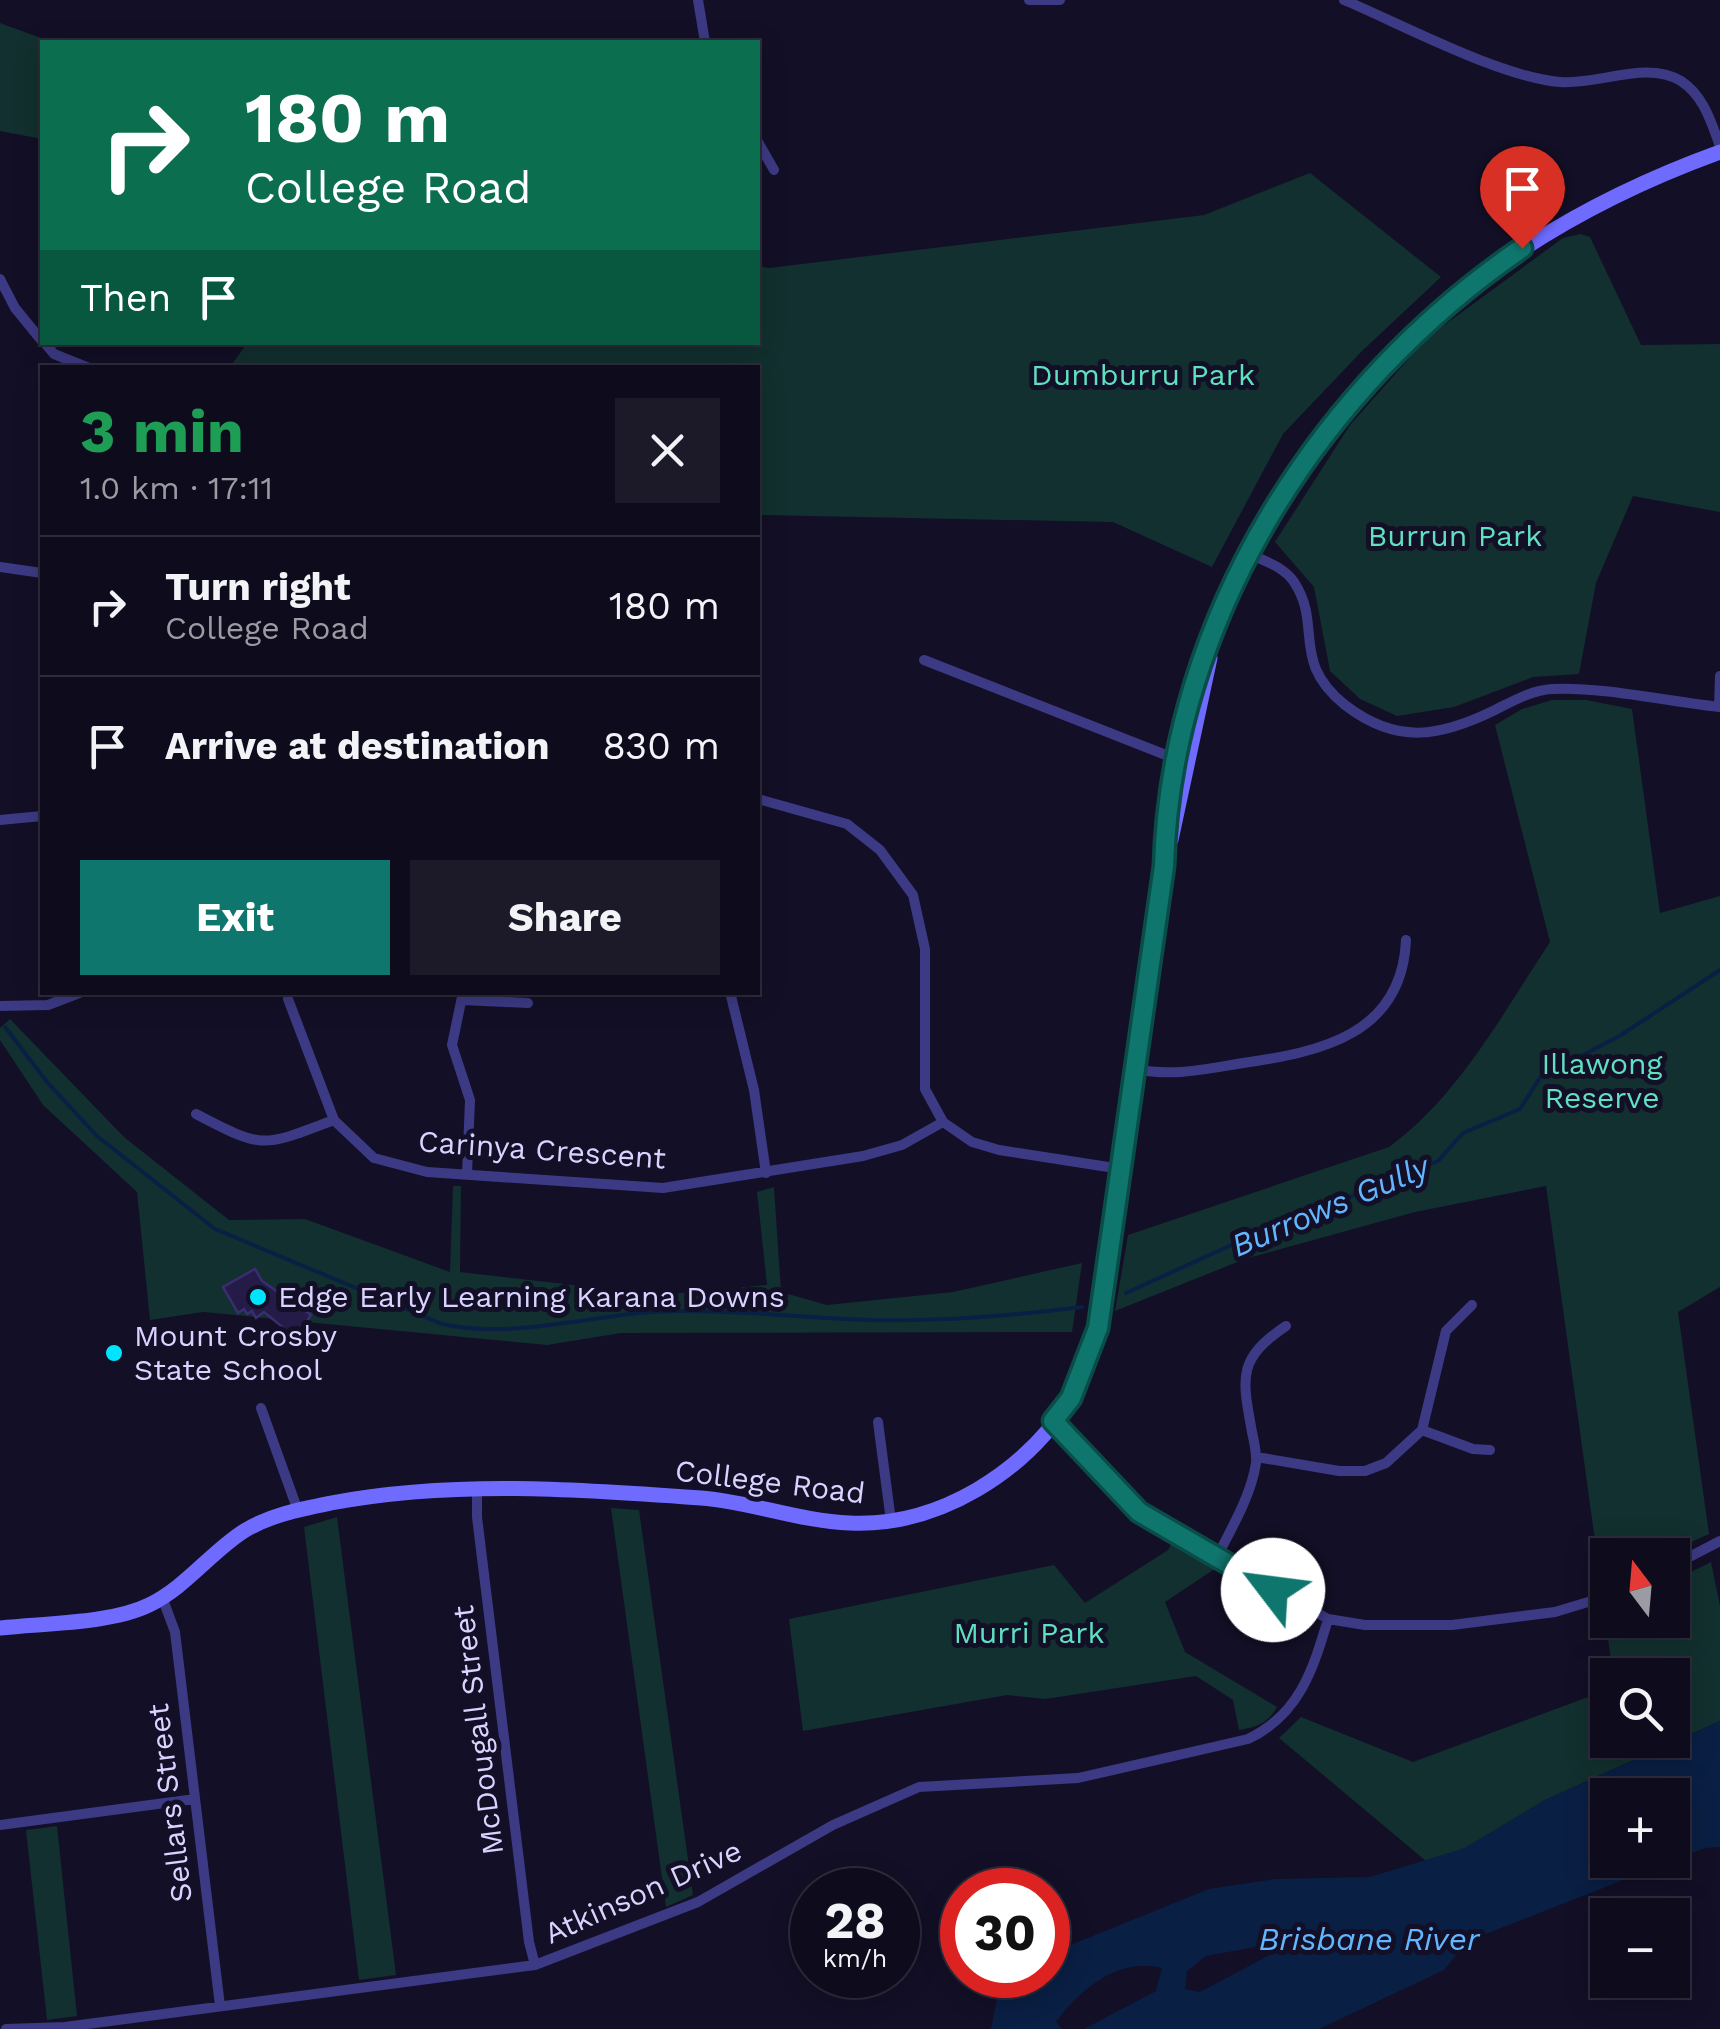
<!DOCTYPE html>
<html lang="en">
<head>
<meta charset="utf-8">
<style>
  :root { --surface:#0e0b1c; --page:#1c1929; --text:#f1f3f6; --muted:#9b9ba3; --line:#2e2b3b; --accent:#0f766e }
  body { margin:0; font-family:"Work Sans",sans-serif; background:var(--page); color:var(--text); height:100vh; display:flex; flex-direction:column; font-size:38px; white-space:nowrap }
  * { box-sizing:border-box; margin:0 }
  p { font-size:32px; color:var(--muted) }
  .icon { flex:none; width:55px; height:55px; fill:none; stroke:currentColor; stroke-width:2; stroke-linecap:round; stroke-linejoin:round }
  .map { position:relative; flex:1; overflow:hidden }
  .sheet { position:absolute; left:40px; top:365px; width:720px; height:630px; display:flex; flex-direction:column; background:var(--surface); border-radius:0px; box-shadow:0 5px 25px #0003,0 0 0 2px var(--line) }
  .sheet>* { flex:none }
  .banner { position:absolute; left:40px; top:40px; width:720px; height:305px; border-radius:0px; box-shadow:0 5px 25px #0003,0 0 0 2px var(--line); background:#0b6e4f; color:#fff; overflow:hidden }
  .needle { width:65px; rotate:344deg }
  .buttons { position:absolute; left:1590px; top:1538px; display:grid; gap:20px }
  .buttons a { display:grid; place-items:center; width:100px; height:100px; border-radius:0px; background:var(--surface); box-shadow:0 5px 25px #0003,0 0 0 2px var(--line); font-size:50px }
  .speed { position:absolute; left:790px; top:1868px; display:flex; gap:20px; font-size:50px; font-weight:700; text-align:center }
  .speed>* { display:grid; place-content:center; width:130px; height:130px; border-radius:50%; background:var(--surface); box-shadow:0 5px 25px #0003,0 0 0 2px var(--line); line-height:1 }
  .speed small { font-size:25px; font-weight:400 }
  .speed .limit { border:15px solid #d22; background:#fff; color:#111 }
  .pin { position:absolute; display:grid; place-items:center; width:85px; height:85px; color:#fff; margin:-102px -42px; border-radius:50% 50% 50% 0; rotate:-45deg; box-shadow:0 0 10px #0007 }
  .pin .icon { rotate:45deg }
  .me { position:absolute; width:110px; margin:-55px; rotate:300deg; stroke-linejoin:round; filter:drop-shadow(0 0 8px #0008) }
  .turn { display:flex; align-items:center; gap:35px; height:210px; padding:0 40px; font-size:45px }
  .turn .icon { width:130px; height:130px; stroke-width:2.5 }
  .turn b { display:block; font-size:70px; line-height:85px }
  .then { display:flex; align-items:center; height:95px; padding:0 40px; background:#0003; gap:20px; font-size:38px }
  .round { display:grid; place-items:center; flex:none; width:105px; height:105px; border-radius:0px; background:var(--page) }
  .headline { display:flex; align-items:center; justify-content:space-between; height:170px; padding:0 40px }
  h1 { font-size:60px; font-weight:700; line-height:75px; color:#1e9e55 }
  .primary-button { display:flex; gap:20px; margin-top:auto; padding:20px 40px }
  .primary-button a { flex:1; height:115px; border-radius:0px; background:var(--accent); color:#fff; font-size:40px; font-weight:700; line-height:115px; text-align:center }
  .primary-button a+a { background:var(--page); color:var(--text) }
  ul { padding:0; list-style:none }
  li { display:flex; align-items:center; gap:30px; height:140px; padding:0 40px; border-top:2px solid var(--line) }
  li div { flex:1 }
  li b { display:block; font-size:38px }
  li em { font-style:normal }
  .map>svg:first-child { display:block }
  .green { fill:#12302f }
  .water { fill:#0a1f44; fill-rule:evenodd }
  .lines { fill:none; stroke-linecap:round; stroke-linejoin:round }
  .stream { stroke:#0a1f44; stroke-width:4 }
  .building { fill:#241b47; stroke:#3b2d73; stroke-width:2.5 }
  .street { stroke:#3d3a85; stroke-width:10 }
  .secondary { stroke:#6f6bff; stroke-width:15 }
  .route-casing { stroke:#0a4d48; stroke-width:25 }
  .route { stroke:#0f766e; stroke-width:18 }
  .poi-dot { fill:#00e5ff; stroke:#130f26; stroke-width:4 }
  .labels { text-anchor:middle; stroke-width:10; stroke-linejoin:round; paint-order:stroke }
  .park-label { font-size:30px; fill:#5fe0c0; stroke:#130f26 }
  .street-label { font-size:30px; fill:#d9d4ff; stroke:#130f26 }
  .poi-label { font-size:30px; fill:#d9d4ff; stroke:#130f26; text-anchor:start }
  .water-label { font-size:32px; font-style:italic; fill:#62b6ff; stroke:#130f26 }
</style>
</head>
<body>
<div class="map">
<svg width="1720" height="2029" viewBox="0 0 1720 2029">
  <rect width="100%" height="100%" fill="#130f26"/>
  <path class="green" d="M0 23 52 42H42V139L0 131Z
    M1310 173 1441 277 1362 351 1283 434 1212 567 1113 522 758 515V368L230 367 248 342H758V266L769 268 1204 215Z
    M1580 234 1590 237 1641 345 1720 344V512L1633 496 1596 583 1579 674 1533 677 1454 707 1397 716 1360 699 1330 671 1314 587 1275 542 1350 425 1428 337 1563 238Z
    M1552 700H1586L1632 709 1660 913 1720 896V1287L1678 1312 1709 1534 1663 1555H1608L1607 1581 1601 1584 1546 1186 1415 1212 1245 1259 1115 1311 1128 1235 1389 1147C1458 1097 1503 1013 1550 942L1495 725 1522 709Z
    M10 1019 124 1137 229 1220 305 1219 450 1272 453 1186H461L460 1272 660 1295 767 1285 757 1192 774 1187 781 1292 827 1305 953 1292 1082 1263 1072 1332 621 1333 547 1345 203 1312 150 1320 137 1192 43 1105 0 1040V1028Z
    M611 1508 639 1510 693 1895 666 1907Z
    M337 1517 396 1975 359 1980 304 1527Z
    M1172 1543 1216 1568 1165 1602 1185 1652 1277 1707C1268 1723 1257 1727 1239 1730L1233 1700 1196 1676 1045 1699 1007 1695 803 1731 789 1619 1054 1565 1085 1603 1168 1550Z
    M1711 1562 1720 1606V1721L1545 1800 1465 1848 1426 1861 1279 1738 1301 1717 1413 1762 1607 1690 1608 1740H1672V1675H1613L1604 1610 1607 1609 1608 1620H1672L1673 1581Z
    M57 1826 77 2016 47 2020 26 1830Z"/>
  <path class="water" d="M1720 1721V1847L1705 1848 1468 1941 1444 1970 1319 2029H1084L1156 1991 1162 1968C1119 1957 1080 1989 1056 2022L1062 2029H991L1001 1978 1048 1975V1954L1209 1889 1275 1879 1370 1877 1465 1848 1545 1800ZM1608 1795H1672V1860H1608ZM1300 1939 1200 1992 1185 1989 1187 1971 1206 1956Z"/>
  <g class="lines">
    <path class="stream" d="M5 1027 47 1082 97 1136 215 1229 442 1324C519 1341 600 1311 678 1311 741 1310 805 1318 869 1320 940 1322 1011 1316 1082 1307
      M1126 1293 1238 1242 1438 1161 1463 1133 1520 1109 1540 1078 1621 1035 1720 970"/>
  </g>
  <path class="building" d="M255 1269 262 1281 311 1315 296 1338 264 1312 256 1318 252 1311 247 1314 244 1309 238 1313 223 1287Z"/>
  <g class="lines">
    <path class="street" d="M698 0 705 42
      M1029 0H1060
      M1344 0C1403 25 1500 77 1560 82 1600 85 1646 60 1681 81 1704 96 1711 122 1720 146
      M758 142 774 170
      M0 279 15 308 42 341
      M44 342 54 354 89 368
      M1249 554C1265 561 1284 567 1294 582 1323 626 1290 661 1345 705 1397 745 1440 737 1495 710 1513 701 1532 690 1552 689 1599 686 1671 702 1720 707
      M0 567 42 573
      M924 660 1176 759
      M1719 707 1720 676
      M758 799 847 824 880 850 913 895 925 949V1089L943 1122 972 1142 999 1150 1121 1169
      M0 820 42 816
      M463 992 452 1045 470 1100 467 1174
      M730 992 754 1090 766 1173
      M288 999 334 1120 374 1158 427 1172 663 1188 863 1156 902 1145 943 1122
      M462 1000 528 1003
      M0 1006 48 1005 82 992
      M1135 1069C1174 1077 1205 1069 1243 1063 1320 1052 1402 1035 1406 940
      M196 1114C265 1150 262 1147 334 1120
      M261 1408 298 1511
      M1053 1421 1139 1511 1328 1619 1365 1625H1452L1555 1612 1608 1596
      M878 1422 891 1521
      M1422 1430 1473 1449 1490 1450
      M1257 1457 1339 1471H1365L1386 1463 1422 1430 1446 1331 1472 1305
      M477 1488V1517L529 1942 535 1965
      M1217 1557C1232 1527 1251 1496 1256 1463 1257 1453 1254 1442 1252 1432 1242 1377 1237 1359 1286 1326
      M1672 1566 1720 1541
      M162 1597 175 1632 220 2006
      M0 1825 195 1799
      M6 2029 65 2027 535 1965 698 1902 833 1825 919 1787 1078 1778 1248 1739C1299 1715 1313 1670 1328 1619"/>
    <path class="secondary" d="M1171 840 1210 658
      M0 1628C44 1623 110 1624 149 1605 186 1587 211 1552 244 1531 270 1515 301 1509 331 1503 452 1480 578 1489 701 1498 751 1502 799 1521 850 1523 939 1527 1025 1472 1071 1399 1084 1378 1091 1352 1098 1328L1164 866C1165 802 1171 732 1196 672 1202 656 1212 641 1218 624 1312 390 1485 237 1720 152"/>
  </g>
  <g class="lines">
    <defs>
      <path id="route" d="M1273 1590 1139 1512 1053 1421 1071 1398 1098 1328 1164 866C1171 618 1320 386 1522 248"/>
    </defs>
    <use href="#route" class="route-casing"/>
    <use href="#route" class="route"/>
  </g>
  <g class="poi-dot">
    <circle cx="258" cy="1297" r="10"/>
    <circle cx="114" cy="1353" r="10"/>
  </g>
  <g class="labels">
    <g class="park-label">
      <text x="1143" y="385">Dumburru Park</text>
      <text x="1455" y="546">Burrun Park</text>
      <text x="1602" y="1074">Illawong<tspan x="1602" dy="34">Reserve</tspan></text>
      <text x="1029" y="1643">Murri Park</text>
    </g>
    <g class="street-label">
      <text transform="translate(542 1150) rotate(4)" y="10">Carinya Crescent</text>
      <text transform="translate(770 1482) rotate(7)" y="10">College Road</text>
      <text transform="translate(478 1730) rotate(-97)" y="10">McDougall Street</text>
      <text transform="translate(170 1803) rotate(-97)" y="10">Sellars Street</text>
      <text transform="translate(643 1892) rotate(-24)" y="10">Atkinson Drive</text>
    </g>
    <g class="poi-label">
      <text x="278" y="1307">Edge Early Learning Karana Downs</text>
      <text x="134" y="1346">Mount Crosby<tspan x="134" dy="34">State School</tspan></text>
    </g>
    <g class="water-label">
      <text transform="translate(1330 1206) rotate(-23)" y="11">Burrows Gully</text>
      <text x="1369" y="1950">Brisbane River</text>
    </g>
  </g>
</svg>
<div class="buttons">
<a><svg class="needle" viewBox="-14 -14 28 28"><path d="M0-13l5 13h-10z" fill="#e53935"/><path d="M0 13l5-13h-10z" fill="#9b9ba3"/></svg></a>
<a><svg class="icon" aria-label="search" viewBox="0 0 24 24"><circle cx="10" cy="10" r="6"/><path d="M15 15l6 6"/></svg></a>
<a>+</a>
<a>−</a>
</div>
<div class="speed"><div>28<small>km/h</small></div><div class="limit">30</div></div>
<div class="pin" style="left:1522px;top:248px;background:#d93025"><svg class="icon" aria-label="arrive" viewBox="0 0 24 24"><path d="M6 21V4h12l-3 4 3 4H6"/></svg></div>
<svg class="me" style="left:1273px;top:1590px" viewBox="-20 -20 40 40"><circle r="19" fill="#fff"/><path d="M0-13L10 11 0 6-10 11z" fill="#0f766e"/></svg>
<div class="banner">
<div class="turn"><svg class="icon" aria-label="right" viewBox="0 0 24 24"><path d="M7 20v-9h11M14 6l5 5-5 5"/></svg><div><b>180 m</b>College Road</div></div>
<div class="then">Then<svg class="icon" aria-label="arrive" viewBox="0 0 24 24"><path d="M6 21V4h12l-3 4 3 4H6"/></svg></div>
</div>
<section class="sheet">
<div class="headline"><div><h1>3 min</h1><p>1.0 km · 17:11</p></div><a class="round"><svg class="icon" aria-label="close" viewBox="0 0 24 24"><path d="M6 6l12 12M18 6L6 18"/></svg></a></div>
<ul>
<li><svg class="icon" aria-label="right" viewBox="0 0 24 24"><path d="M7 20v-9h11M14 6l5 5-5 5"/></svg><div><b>Turn right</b><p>College Road</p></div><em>180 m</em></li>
<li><svg class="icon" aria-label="arrive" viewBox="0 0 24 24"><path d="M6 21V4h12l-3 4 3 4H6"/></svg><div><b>Arrive at destination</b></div><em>830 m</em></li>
</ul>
<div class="primary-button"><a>Exit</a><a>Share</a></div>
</section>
</div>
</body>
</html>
